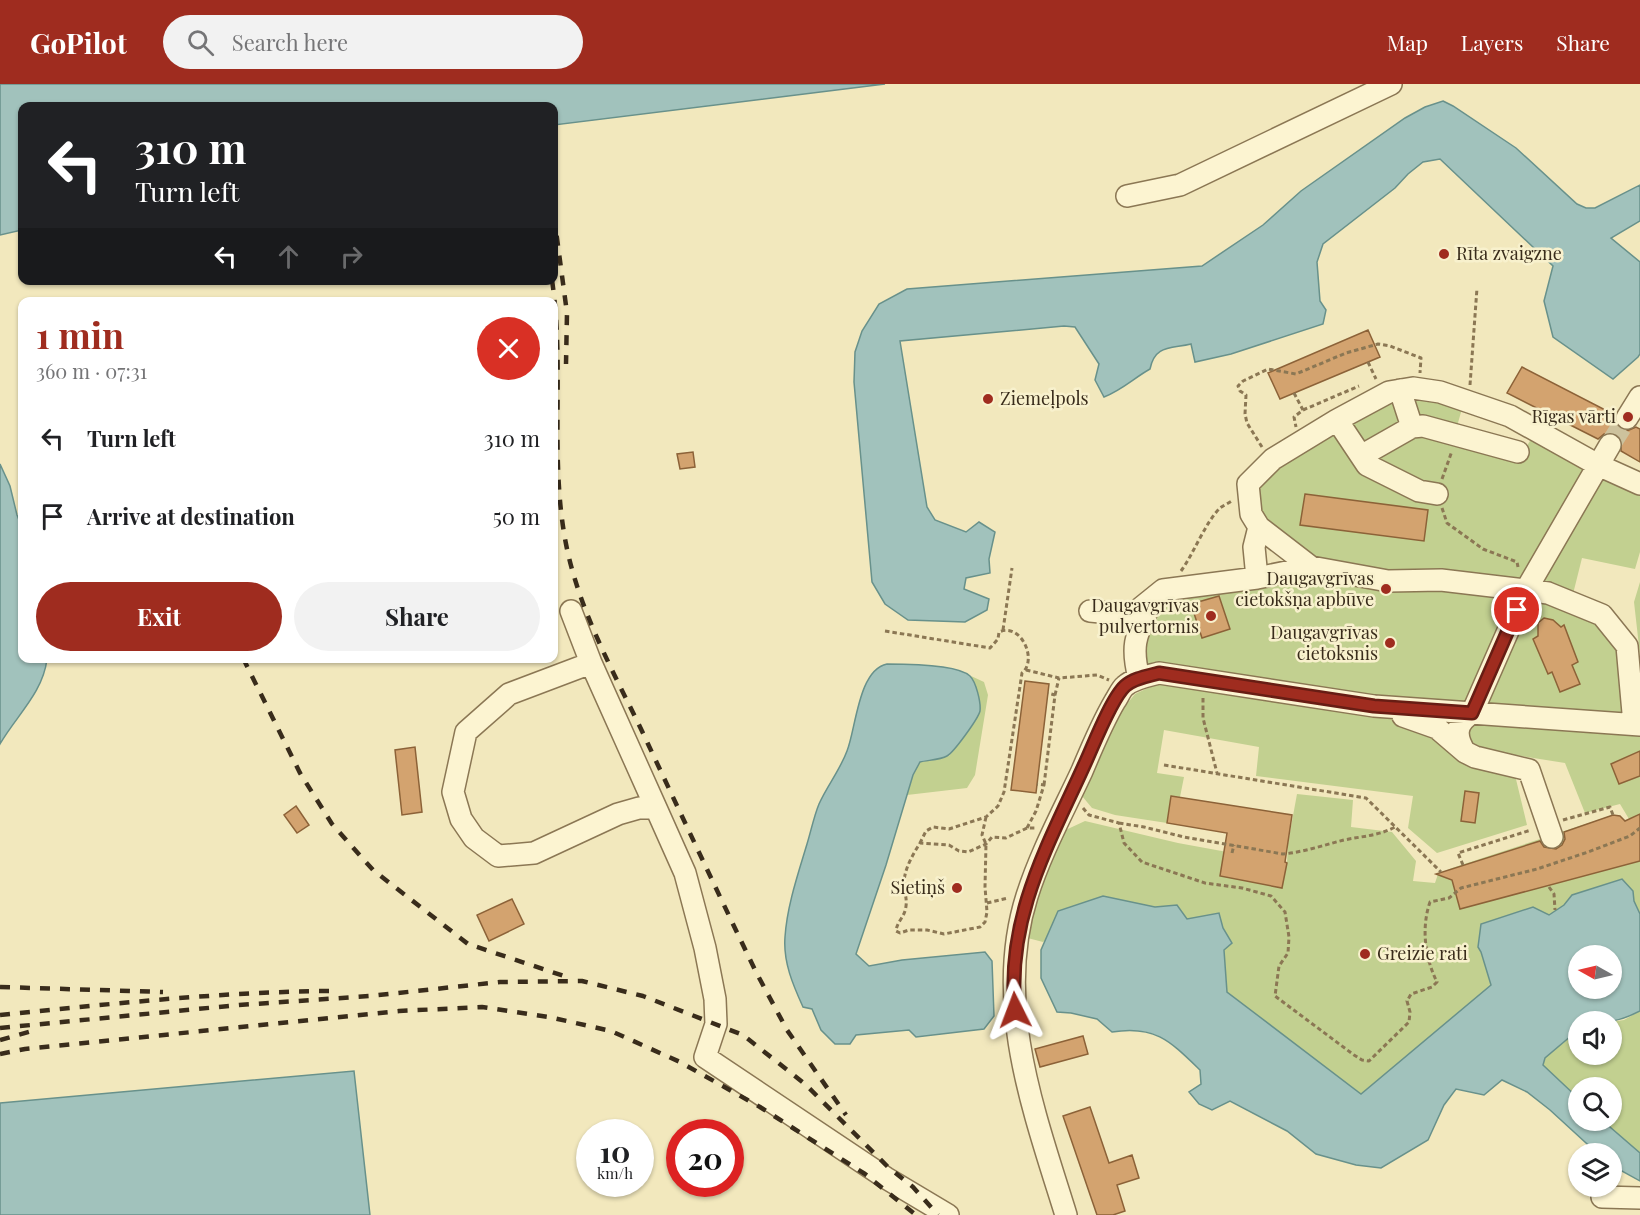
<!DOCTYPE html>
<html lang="en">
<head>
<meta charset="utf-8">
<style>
  :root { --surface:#fff; --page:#f2f2f2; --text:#202124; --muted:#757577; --accent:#9f2c1f }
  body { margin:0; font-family:"Playfair Display",serif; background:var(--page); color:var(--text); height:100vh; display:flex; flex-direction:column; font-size:22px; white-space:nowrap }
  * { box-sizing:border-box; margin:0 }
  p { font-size:20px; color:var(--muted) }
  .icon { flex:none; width:33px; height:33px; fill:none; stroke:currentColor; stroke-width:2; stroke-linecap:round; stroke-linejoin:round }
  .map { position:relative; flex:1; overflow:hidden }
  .sheet { position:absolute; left:18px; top:213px; width:540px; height:366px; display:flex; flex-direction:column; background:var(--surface); border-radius:12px; box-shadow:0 2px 4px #0004 }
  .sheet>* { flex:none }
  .banner { position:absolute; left:18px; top:18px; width:540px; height:183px; border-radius:12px; box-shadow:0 2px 4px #0004; background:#202124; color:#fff; overflow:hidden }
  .needle { width:39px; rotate:278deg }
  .tools { position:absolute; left:1568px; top:861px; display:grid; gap:12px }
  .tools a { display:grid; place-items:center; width:54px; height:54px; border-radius:50%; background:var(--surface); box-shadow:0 2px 4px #0004; font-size:30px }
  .speed { position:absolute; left:576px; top:1035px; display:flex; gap:12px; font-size:30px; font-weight:700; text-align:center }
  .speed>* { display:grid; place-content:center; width:78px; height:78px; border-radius:50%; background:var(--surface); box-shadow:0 2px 4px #0004; line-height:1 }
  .speed small { font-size:15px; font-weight:400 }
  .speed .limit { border:9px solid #d22; background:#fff; color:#111 }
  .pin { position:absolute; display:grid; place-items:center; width:51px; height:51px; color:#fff; margin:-26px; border:3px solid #fff; border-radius:50%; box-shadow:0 2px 6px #0007 }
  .me { position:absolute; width:66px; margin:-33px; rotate:357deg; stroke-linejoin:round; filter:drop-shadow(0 0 4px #0008) }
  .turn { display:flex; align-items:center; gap:21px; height:126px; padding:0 18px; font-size:27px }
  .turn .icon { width:78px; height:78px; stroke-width:2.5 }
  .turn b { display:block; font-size:42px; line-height:51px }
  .lanes { display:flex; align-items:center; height:57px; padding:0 18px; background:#0003; justify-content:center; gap:30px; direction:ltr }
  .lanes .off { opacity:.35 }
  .round { display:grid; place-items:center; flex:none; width:63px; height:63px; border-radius:32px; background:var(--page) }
  .summary { display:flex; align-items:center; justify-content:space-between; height:102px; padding:0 18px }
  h1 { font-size:36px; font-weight:700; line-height:45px; color:var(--accent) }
  .cta { display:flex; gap:12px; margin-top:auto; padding:12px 18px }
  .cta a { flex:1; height:69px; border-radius:36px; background:var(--accent); color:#fff; font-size:24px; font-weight:700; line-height:69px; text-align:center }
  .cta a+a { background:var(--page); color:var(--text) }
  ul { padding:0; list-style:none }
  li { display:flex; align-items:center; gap:18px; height:78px; padding:0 18px }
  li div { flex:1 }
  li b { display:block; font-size:22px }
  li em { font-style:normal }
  header { display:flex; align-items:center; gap:36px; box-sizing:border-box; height:84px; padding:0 30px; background:var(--accent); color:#fff }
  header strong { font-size:28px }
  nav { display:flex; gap:33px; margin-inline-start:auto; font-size:21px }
  .search { width:420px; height:54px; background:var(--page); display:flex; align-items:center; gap:15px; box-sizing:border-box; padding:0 21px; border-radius:33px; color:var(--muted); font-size:22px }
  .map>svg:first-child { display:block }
  .green { fill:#c2d090 }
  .water { fill:#a1c2bc; stroke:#68918b; stroke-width:1.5; fill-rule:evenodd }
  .building { fill:#d3a36f; stroke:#8c6238; stroke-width:1.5 }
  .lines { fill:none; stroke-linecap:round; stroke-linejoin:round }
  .minor-tunnel { stroke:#cdc29d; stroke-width:21; stroke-dasharray:21 10; stroke-linecap:butt }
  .minor-casing { stroke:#8b7754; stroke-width:24 }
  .path { stroke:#8b7754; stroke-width:3; stroke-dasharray:4.5 3; stroke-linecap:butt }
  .minor { stroke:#fcf4d1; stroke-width:21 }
  .rail { stroke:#392c1b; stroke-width:4.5; stroke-dasharray:10 10; stroke-linecap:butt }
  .route-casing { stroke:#671d14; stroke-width:15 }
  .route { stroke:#9f2c1f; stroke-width:10 }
  .poi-dot { fill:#9f2c1f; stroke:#f8f1cd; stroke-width:2 }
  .labels { text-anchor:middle; stroke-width:5; stroke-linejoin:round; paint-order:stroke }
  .poi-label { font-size:18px; fill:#392c1b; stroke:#f8f1cd; text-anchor:end }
</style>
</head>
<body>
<header>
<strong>GoPilot</strong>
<div class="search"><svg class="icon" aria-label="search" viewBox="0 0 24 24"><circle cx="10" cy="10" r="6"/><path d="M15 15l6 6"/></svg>Search here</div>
<nav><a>Map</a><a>Layers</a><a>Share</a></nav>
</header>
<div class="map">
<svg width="1640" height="1131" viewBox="0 0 1640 1131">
  <rect width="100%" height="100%" fill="#f2e8bd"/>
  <path class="green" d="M1397 310 1423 345 1521 372 1534 350 1589 388 1526 497 1388 493 1312 473 1259 432V406L1267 389Z
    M1411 311 1463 321 1456 346 1422 337Z
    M1613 395 1640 408V468L1635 485 1582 474 1573 510 1539 498 1597 396Z
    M1307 490 1514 508 1469 621 1389 618 1147 589 1141 565 1164 518 1176 511Z
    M1640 498V571L1634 518Z
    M1540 517 1599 534 1623 564 1626 627 1619 633 1492 626 1486 611 1527 528 1532 521Z
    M971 592 984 598 988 611 975 691 967 704 907 711 913 691 920 678 949 672 975 637 980 626 977 607Z
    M1161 598 1368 625 1400 637 1514 687 1527 741 1437 769 1408 744 1413 712 1256 692 1259 663 1164 646 1157 689 1184 693 1180 713 1171 712 1167 739 1115 731 1092 724 1082 712 1122 626 1135 610Z
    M1483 635 1640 647V667L1611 680 1619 700 1640 692V830L1634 817 1633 807 1572 811 1564 821 1549 831 1533 823 1481 840 1478 863 1481 868 1491 901 1361 1010 1227 908 1224 866 1232 859 1223 844 1187 835 1057 849 1043 858 1020 852 1057 750 1085 737 1178 759 1287 779 1288 759 1297 710 1353 716 1351 743 1392 748 1416 777 1413 797 1435 799 1438 790 1452 784 1613 731 1620 732 1625 737 1629 735 1620 720 1585 729 1565 679 1478 665 1468 656 1469 642Z
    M1640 927V1069L1603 1037 1611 1036V1004H1578V1014L1543 981 1544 975 1578 946V970H1611V938L1624 936Z"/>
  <path class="water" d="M0 0H885L554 41V22H22V146L0 151Z
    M1443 17 1453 22 1516 64 1577 120 1586 124H1595L1640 101V137L1611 154 1640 178V270L1638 273 1613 295 1553 253 1544 217 1553 182 1440 75 1423 78 1408 90 1395 104 1323 160 1317 178 1320 217 1326 226 1323 240 1231 270 1195 278 1191 260C1170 265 1155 261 1150 285 1134 294 1122 306 1104 313L1095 296 1099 280 1075 243 1064 242 900 257 927 423 935 436 966 448 979 438 995 448 989 475 990 489 966 494 964 505 989 515 987 526 965 538 908 536 885 520 872 498 854 298 855 268 862 247 879 220 907 205 1202 182 1263 141 1301 107 1405 34 1425 23Z
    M0 380 10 402 17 431 22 443V574L47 575C43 609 16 632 0 660Z
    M887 580C905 580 957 580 970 592 976 598 981 618 980 627 978 635 954 668 947 672 940 676 928 676 920 678L913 691 886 781 856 870 869 882 902 876 985 868 992 877 994 932 984 945 916 953 909 946 856 951 850 960H835L821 946 812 925 803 923C793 901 783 878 785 853 787 822 798 790 807 760 811 747 814 732 819 720 827 702 840 686 847 667 856 645 858 586 887 580Z
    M1622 795 1633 807 1634 817 1640 830V927C1615 940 1605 938 1578 938V946L1545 974 1543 981 1578 1014V1036L1603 1037 1640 1069V1097L1611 1081V1070L1597 1069 1550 1026 1527 1008 1502 996 1484 1011 1456 1005 1444 1021 1428 1056 1381 1084 1356 1081 1316 1070 1287 1047 1230 1017 1212 1026 1199 1020 1189 1008 1201 1000 1200 986C1170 957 1155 941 1112 948L1097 935 1071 929 1057 928 1041 894V866L1058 827 1103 812 1155 823 1177 821 1187 835 1219 829 1223 844 1232 859 1224 866 1227 908 1361 1010 1491 901 1481 868 1478 863 1481 840 1533 823 1549 831 1564 821 1572 811ZM1578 872H1611V904H1578Z
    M354 987 370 1131H0V1019Z"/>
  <path class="building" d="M1368 246 1380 273 1280 315 1268 289Z
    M1522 283 1615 331 1616 339 1621 345 1627 347 1636 343 1640 345V378L1621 367V355L1616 350H1604L1598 355 1507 309Z
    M693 368 695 383 680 385 677 370Z
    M1305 410 1428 426 1424 457 1300 441Z
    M1219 512 1230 545 1202 554 1191 520Z
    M1544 534 1553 536 1561 543 1564 541 1578 578 1572 581 1580 600 1560 608 1552 588 1548 590 1533 555 1538 552V539Z
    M1025 597 1049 600 1036 709 1011 706Z
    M415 663 422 728 402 731 395 666Z
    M1640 667V692L1619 700 1611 680Z
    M1465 707 1479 709 1475 739 1461 737Z
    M1171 712 1292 731 1285 778 1287 779 1282 804 1220 792 1227 749 1167 739Z
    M296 722 309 741 297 749 284 731Z
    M1640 730V777L1460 825 1452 796 1436 790 1540 757 1544 763 1556 765 1562 761 1565 755 1564 748 1613 731 1620 732 1625 737Z
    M512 815 524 840 489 857 477 831Z
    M1083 952 1088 970 1040 983 1035 965Z
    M1090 1023 1109 1079 1132 1071 1139 1094 1117 1101 1125 1127 1113 1131H1097L1063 1032Z"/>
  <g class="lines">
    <path class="minor-tunnel" d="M1610 361 1627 334"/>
    <defs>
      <path id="minor" d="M1127 112 1180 101 1391 0
        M1400 306 1412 343
        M1627 334 1640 313
        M1337 336 1367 381 1419 407 1437 410
        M1361 372 1412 343 1423 342 1518 368
        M1311 483 1259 443 1251 430 1248 400 1273 375 1337 336 1389 308 1413 304 1440 308 1510 332 1598 381 1640 400
        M1257 494 1254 463 1259 443
        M571 527 591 579 656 724
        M1090 527 1132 531 1163 506 1257 494 1311 483 1388 497 1441 496 1526 506 1610 361
        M591 579 509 610 466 648 453 708 461 735 474 754 498 772 534 769 618 730 639 724H656L685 789 705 864 715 915 716 940 705 973 886 1094 948 1131
        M1139 594C1130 559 1137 550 1151 518
        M1403 632 1437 644 1465 668 1475 673 1529 686 1552 753
        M1465 668C1455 652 1455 640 1472 629L1526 506 1548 509 1602 531 1627 562 1634 640
        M1602 1113 1640 1114
        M1066 1131C1034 1028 993 919 1027 812 1041 768 1063 728 1082 687 1092 663 1102 639 1115 617 1118 613 1121 605 1125 602 1134 594 1148 592 1159 589L1374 622 1640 641"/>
    </defs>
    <use href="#minor" class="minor-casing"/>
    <path class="path" d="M1368 278 1376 295
      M1470 301 1477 204
      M1294 309 1303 326 1294 333 1296 343
      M1303 326 1359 302
      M1262 363 1247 339 1245 330 1246 311 1240 307 1238 302 1243 297 1268 285 1296 290 1346 269 1378 260 1390 262 1421 274 1420 289
      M1442 395 1452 367
      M1442 424 1447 439 1483 465 1517 478 1518 483
      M1181 487C1194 469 1205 439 1220 424 1224 421 1229 419 1233 416
      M1003 546 1012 484
      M885 547 990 564 998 555 999 548C1021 538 1038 576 1022 589L1004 708 998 722 986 733 949 745 933 743 926 747 920 759
      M1026 586 1059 594 1097 591 1109 596
      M1055 611 1059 594
      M1203 614V634L1217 689
      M1164 681 1366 714 1441 788
      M1044 701 1055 611 1048 609
      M1083 724 1089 731 1119 739 1124 759 1142 778 1205 799 1242 804 1271 812 1285 828 1289 853 1288 869 1279 882 1275 912 1354 971 1362 976 1369 977 1409 938 1410 928 1407 917 1411 910 1432 903 1437 898C1425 874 1421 844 1430 818L1449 814 1461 804 1537 785 1588 768 1630 752 1640 744
      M986 733 982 751 986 760 985 803 987 828 985 838 980 843 944 850 927 846H909L900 849 896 847C897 837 905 833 906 822 907 816 905 809 904 803 903 787 912 772 920 759L949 761 959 767 968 768 986 760 992 753 1006 754 1027 744H1036
      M1563 736 1610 723 1613 731
      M1119 739 1144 743 1184 753 1283 770C1304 768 1324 761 1344 756 1363 752 1378 752 1395 743
      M1027 744 1036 727 1044 701 1037 700
      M1232 769 1234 761
      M1463 781 1458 769 1531 746
      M1549 803 1554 810 1555 826
      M987 819 1008 814"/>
    <use href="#minor" class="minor"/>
    <path class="rail" d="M554 132 567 229 566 280
      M552 196C565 284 549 373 566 460 579 526 612 585 641 645 679 726 717 807 756 888L787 946 846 1031
      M243 574 300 689 332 740 373 786 468 860 570 894
      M0 903 163 908
      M0 931C110 920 219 908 329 907
      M0 944 239 921 370 912 500 898 582 897 643 912 743 951 805 1000 888 1083 913 1103 938 1131
      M0 956 32 947
      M0 970 25 965 399 927 482 923 549 933 611 947 680 978 760 1023 865 1090 916 1131"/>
  </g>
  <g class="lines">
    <defs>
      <path id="route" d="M1015 926C1006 831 1050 758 1087 675 1095 657 1112 614 1125 602 1134 594 1148 592 1159 589L1374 622 1472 629 1517 526"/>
    </defs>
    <use href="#route" class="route-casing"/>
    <use href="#route" class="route"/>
  </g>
  <g class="poi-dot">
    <circle cx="1444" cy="170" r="6"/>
    <circle cx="988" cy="315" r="6"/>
    <circle cx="1628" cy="333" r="6"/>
    <circle cx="1386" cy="505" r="6"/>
    <circle cx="1211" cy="532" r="6"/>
    <circle cx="1390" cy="559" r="6"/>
    <circle cx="957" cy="804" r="6"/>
    <circle cx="1365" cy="870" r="6"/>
  </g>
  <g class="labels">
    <g class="poi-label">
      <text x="1456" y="176" text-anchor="start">Rīta zvaigzne</text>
      <text x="1000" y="321" text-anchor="start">Ziemeļpols</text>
      <text x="1616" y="339">Rīgas vārti</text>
      <text x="1374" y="501">Daugavgrīvas<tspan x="1374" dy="21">cietokšņa apbūve</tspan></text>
      <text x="1199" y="528">Daugavgrīvas<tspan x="1199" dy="21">pulvertornis</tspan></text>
      <text x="1378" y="555">Daugavgrīvas<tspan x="1378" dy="21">cietoksnis</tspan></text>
      <text x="945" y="810">Sietiņš</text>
      <text x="1377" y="876" text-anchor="start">Greizie rati</text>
    </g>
  </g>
</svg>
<div class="tools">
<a><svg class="needle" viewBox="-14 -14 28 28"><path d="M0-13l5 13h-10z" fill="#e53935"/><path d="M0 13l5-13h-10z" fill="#757577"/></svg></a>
<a><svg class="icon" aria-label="sound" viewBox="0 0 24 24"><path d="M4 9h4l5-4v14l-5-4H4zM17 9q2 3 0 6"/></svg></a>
<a><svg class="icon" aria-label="search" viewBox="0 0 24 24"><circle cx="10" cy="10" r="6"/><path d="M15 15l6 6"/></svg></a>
<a><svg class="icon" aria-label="layers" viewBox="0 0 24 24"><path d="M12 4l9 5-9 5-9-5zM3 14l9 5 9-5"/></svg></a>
</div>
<div class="speed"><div>10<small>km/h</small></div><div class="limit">20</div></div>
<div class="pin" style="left:1517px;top:526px;background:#d93025"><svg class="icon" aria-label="arrive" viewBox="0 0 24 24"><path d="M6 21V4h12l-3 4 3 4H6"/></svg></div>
<svg class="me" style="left:1015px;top:926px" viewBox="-20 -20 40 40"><path d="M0-17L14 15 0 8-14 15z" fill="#9f2c1f" stroke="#fff" stroke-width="4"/></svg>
<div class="banner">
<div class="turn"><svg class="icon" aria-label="left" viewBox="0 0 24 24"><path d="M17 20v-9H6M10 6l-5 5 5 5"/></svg><div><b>310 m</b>Turn left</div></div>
<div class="lanes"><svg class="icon" aria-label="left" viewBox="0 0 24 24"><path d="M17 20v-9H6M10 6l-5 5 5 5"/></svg><svg class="icon off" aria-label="ahead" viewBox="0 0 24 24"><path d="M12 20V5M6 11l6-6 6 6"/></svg><svg class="icon off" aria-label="right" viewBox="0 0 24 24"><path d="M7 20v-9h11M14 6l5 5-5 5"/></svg></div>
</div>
<section class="sheet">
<div class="summary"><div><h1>1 min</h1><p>360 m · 07:31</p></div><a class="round" style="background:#d93025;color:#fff"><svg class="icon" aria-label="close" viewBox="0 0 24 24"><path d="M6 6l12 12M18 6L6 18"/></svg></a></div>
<ul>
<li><svg class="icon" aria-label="left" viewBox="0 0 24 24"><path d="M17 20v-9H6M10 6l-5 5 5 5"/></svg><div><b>Turn left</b></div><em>310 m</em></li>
<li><svg class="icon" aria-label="arrive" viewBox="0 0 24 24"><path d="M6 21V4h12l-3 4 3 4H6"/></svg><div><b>Arrive at destination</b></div><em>50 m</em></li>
</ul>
<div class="cta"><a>Exit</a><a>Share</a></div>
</section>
</div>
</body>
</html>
